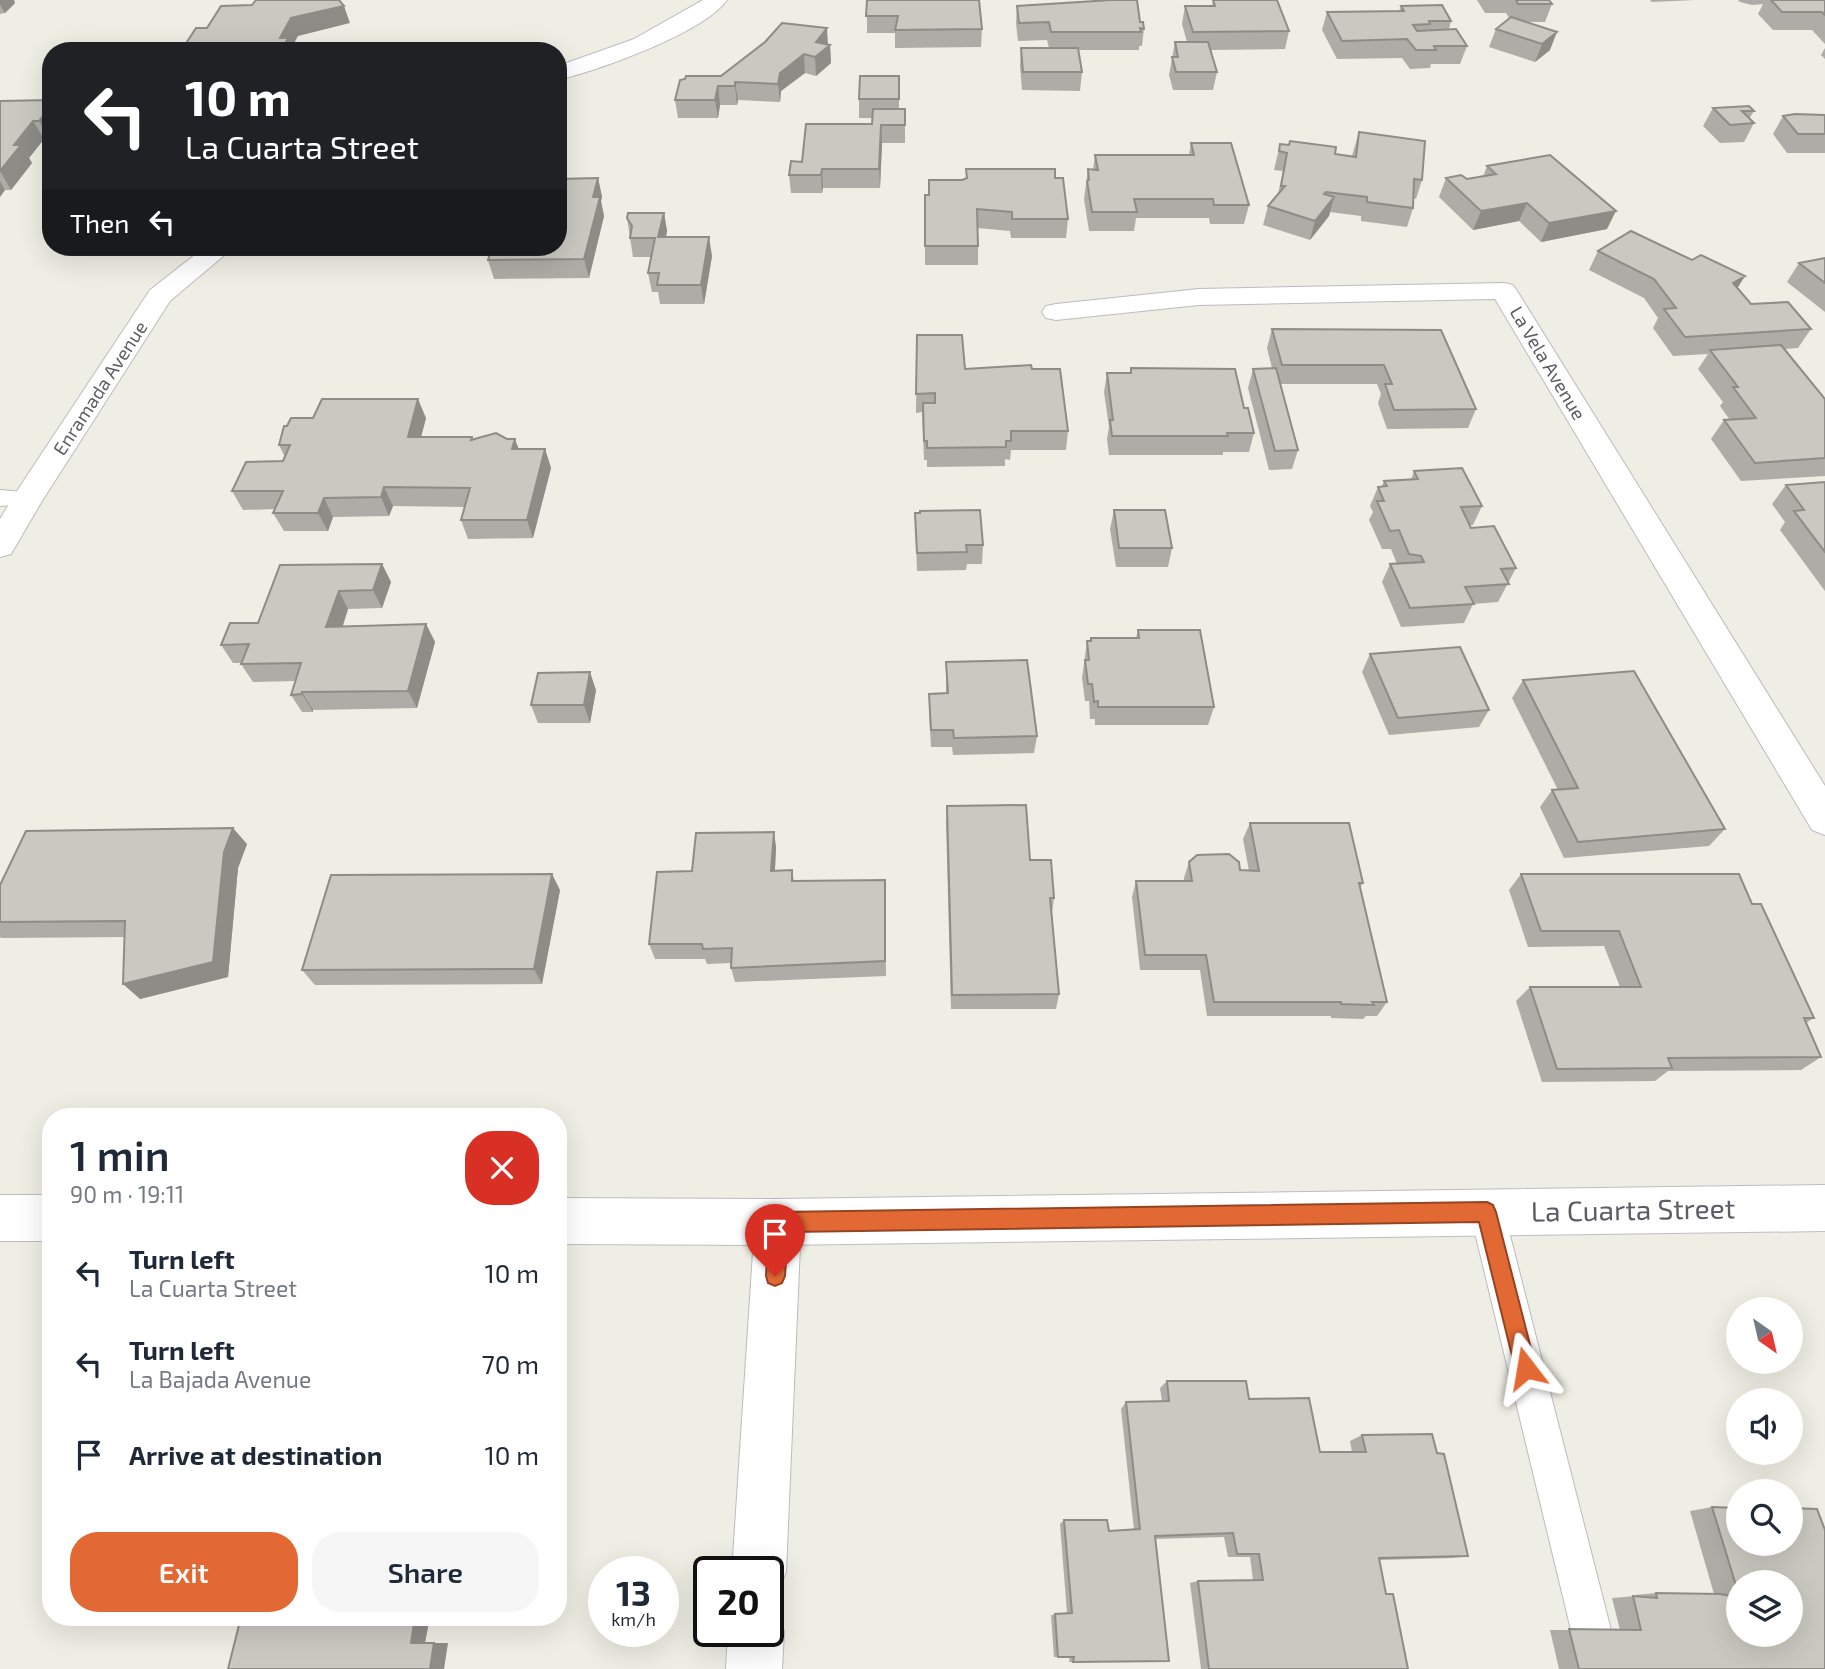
<!DOCTYPE html>
<html lang="en">
<head>
<meta charset="utf-8">
<style>
  :root { --surface:#fff; --page:#f6f6f7; --text:#1f2937; --muted:#747a83; --accent:#e36934 }
  body { margin:0; font-family:"Exo 2",sans-serif; background:var(--page); color:var(--text); height:100vh; display:flex; flex-direction:column; font-size:26px; white-space:nowrap }
  * { box-sizing:border-box; margin:0 }
  p { font-size:23px; color:var(--muted) }
  .icon { flex:none; width:38px; height:38px; fill:none; stroke:currentColor; stroke-width:2; stroke-linecap:round; stroke-linejoin:round }
  .map { position:relative; flex:1; overflow:hidden }
  .panel { position:absolute; left:42px; top:1108px; width:525px; height:518px; display:flex; flex-direction:column; background:var(--surface); border-radius:28px; box-shadow:0 7px 28px #0002 }
  .panel>* { flex:none }
  .guide { position:absolute; left:42px; top:42px; width:525px; height:214px; border-radius:28px; box-shadow:0 7px 28px #0002; background:#202124; color:#fff; overflow:hidden }
  .needle { width:46px; rotate:146deg }
  .fabs { position:absolute; left:1726px; top:1297px; display:grid; gap:14px }
  .fabs a { display:grid; place-items:center; width:77px; height:77px; border-radius:50%; background:var(--surface); box-shadow:0 7px 28px #0002; font-size:35px }
  .speed { position:absolute; left:588px; top:1556px; display:flex; gap:14px; font-size:35px; font-weight:700; text-align:center }
  .speed>* { display:grid; place-content:center; width:91px; height:91px; border-radius:50%; background:var(--surface); box-shadow:0 7px 28px #0002; line-height:1 }
  .speed small { font-size:18px; font-weight:400 }
  .speed .limit { border:4px solid #111; border-radius:10px; background:#fff; color:#111 }
  .pin { position:absolute; display:grid; place-items:center; width:60px; height:60px; color:#fff; margin:-72px -30px; border-radius:50% 50% 50% 0; rotate:-45deg; box-shadow:0 0 7px #0007 }
  .pin .icon { rotate:45deg }
  .me { position:absolute; width:77px; margin:-38px; rotate:346deg; stroke-linejoin:round; filter:drop-shadow(0 0 5px #0008) }
  .turn { display:flex; align-items:center; gap:24px; height:147px; padding:0 28px; font-size:32px }
  .turn .icon { width:91px; height:91px; stroke-width:2.5 }
  .turn b { display:block; font-size:49px; line-height:60px }
  .then { display:flex; align-items:center; height:66px; padding:0 28px; background:#0003; gap:14px; font-size:26px }
  .round { display:grid; place-items:center; flex:none; width:74px; height:74px; border-radius:28px; background:var(--page) }
  .head { display:flex; align-items:center; justify-content:space-between; height:119px; padding:0 28px }
  h1 { font-size:42px; font-weight:600; line-height:52px }
  .primary-button { display:flex; gap:14px; margin-top:auto; padding:14px 28px }
  .primary-button a { flex:1; height:80px; border-radius:28px; background:var(--accent); color:#fff; font-size:28px; font-weight:600; line-height:80px; text-align:center }
  .primary-button a+a { background:var(--page); color:var(--text) }
  ul { padding:0; list-style:none }
  li { display:flex; align-items:center; gap:21px; height:91px; padding:0 28px }
  li div { flex:1 }
  li b { display:block; font-size:26px }
  li em { font-style:normal }
  .map>svg:first-child { display:block }
  .lines { fill:none; stroke-linecap:round; stroke-linejoin:round }
  .lane-casing { stroke:#bbbcc2; stroke-width:2 }
  .street-casing { stroke:#bbbcc2; stroke-width:2 }
  .secondary-casing { stroke:#bcbdc4; stroke-width:2 }
  .lane { fill:#fff; fill-rule:evenodd }
  .street { fill:#fff; fill-rule:evenodd }
  .secondary { fill:#fff; fill-rule:evenodd }
  .wall { fill:#adaca6; fill-rule:evenodd }
  .shaded-wall { fill:#8d8c87 }
  .building { fill:#c9c8c1; stroke:#8d8c87; stroke-width:2 }
  .route { fill:#e36934; stroke:#944422; stroke-width:2 }
  .labels { text-anchor:middle; stroke-width:5; stroke-linejoin:round; paint-order:stroke }
  .far-street-label { font-size:19px; fill:#5c5d64; stroke:#fff }
  .near-street-label { font-size:28px; fill:#5c5d64; stroke:#fff }
</style>
</head>
<body>
<div class="map">
<svg width="1825" height="1669" viewBox="0 0 1825 1669">
  <rect width="100%" height="100%" fill="#eeeee4"/>
  <g class="lines">
    <defs>
      <path id="lane" d="M0 490 36 493 39 498 36 503 0 506Z
        M1487 1195 1499 1200 1504 1212 1611 1630 1605 1644 1591 1650 1577 1644 1571 1630 1470 1212 1475 1200Z"/>
      <path id="street" d="M703 0H727C704 33 599 70 558 80V66L634 39Z
        M205 247H234L170 301 42 501 11 554 0 557V519L17 491 150 290Z
        M1504 283 1513 285 1517 291 1825 786V835L1812 830 1495 299 1199 305 1056 320 1046 318 1042 312 1046 306 1056 304 1199 289Z
        M778 1199 795 1205 801 1222 786 1572 778 1591 768 1595V1572H732L755 1222 761 1205Z
        M768 1608 776 1611 784 1631 782 1669H726L728 1631H768Z"/>
      <path id="secondary" d="M1825 1185V1231L778 1245 558 1244V1198L778 1199Z
        M0 1195H51V1241H0Z"/>
    </defs>
    <use href="#lane" class="lane-casing"/>
    <use href="#street" class="street-casing"/>
    <use href="#secondary" class="secondary-casing"/>
    <use href="#lane" class="lane"/>
    <use href="#street" class="street"/>
    <use href="#secondary" class="secondary"/>
  </g>
  <path class="wall" d="M0 0 15 3 5 13 0 14Z
    M867 0 982 29 981 47 895 48V33H867Z
    M1213 0 1289 31 1285 49 1210 50 1217 72 1213 90H1173L1169 75 1175 42H1187L1182 24 1185 6H1212Z
    M1477 0H1549L1552 4 1545 22H1527L1550 50 1535 62 1489 47 1496 29 1509 18 1506 13H1485Z
    M1650 0H1695L1652 2Z
    M1738 0H1825V44L1812 30H1773L1758 14 1763 4 1752 5 1740 2Z
    M1017 6 1140 22 1144 29 1142 46H1139V50H1078L1082 72 1080 91 1022 90 1020 66 1021 48H1049L1047 40 1018 41 1016 23Z
    M1401 6 1451 21 1449 29 1467 46 1460 64H1431L1430 68 1410 69 1402 58 1337 59 1322 30 1327 12 1399 11Z
    M827 28V44L830 45 831 63 816 76 805 73 781 91 780 102 738 100 737 105H720L718 118H678L675 100 685 79 721 76Z
    M1825 48V59L1821 55Z
    M899 76V109H905V143H882L880 188H823L822 193H791L789 175 802 162 872 124V118H859V99Z
    M51 100V137L49 139H44L29 158 32 163 11 190H5L0 197V101Z
    M1713 108 1754 111 1749 119 1754 123 1744 142 1720 143 1703 126Z
    M1825 115V153H1787L1773 134 1783 116Z
    M1359 132 1422 180 1416 199 1414 198 1413 208 1407 227 1361 221V216L1330 212 1329 216 1310 240 1263 225 1268 206 1278 194 1283 171 1274 170 1280 144 1335 154 1352 156Z
    M1191 143 1249 205 1244 224H1210L1209 218H1136L1134 231H1089L1084 199 1088 169 1093 170 1095 155H1189Z
    M1487 166 1607 229 1541 242 1519 221 1473 230 1439 197 1446 178 1467 179 1483 177Z
    M966 169 1055 178 1068 219 1066 238H1011L1010 231 978 228V265H925V195H929L966 179Z
    M598 178 602 197 601 201 604 216 589 278 494 279 488 260Z
    M664 213 667 231 666 237 712 256 704 304H660L658 292H652L648 273 651 257H633L627 218Z
    M1598 251 1745 276 1737 288 1751 304 1811 329 1798 348 1784 349 1825 399V476L1741 481 1711 439 1724 420H1730L1720 406 1723 402 1698 369 1708 354 1673 356 1653 328 1658 318 1644 298 1589 270Z
    M1825 258V312L1787 282 1799 263Z
    M1272 329 1441 330 1476 409 1468 428 1387 429 1378 403 1381 394 1377 384H1280L1298 450 1292 469 1269 470 1248 388 1253 369 1272 368 1267 348Z
    M917 335 965 369H1032L1068 431 1066 450H1011L1010 460 1005 459V466L927 467V460H924L922 412 916 413Z
    M1131 368 1244 408 1254 433 1249 452H1223V455H1109L1107 439 1109 427 1104 392 1107 373H1130Z
    M426 418 421 437H472L473 439 519 449H545L551 468 533 538 468 539 461 520 465 507 393 506 389 516 333 517 328 531H284L273 513 275 509 243 510 232 491 283 461 285 457 279 445Z
    M1414 471 1482 506 1473 525H1470L1471 528 1516 568 1498 602 1473 604 1464 623 1401 627 1382 582 1390 564H1397L1391 549H1382L1369 520 1373 512 1370 506 1378 487 1382 486 1384 481 1411 480Z
    M1825 482V591L1780 530 1785 522 1772 504 1786 485Z
    M1114 510 1172 548 1168 567H1116L1110 529Z
    M915 513 983 545 982 564H967L966 570 917 571Z
    M382 564 391 582 382 608 348 609 343 626 426 624 435 642 417 708 313 710V712H302L291 695 295 681 253 682 241 664 242 663H233L221 645 258 623Z
    M1138 630 1214 707 1208 725H1095V719H1090L1089 701H1085L1082 678 1087 641 1136 638Z
    M1370 654 1489 710 1479 727 1389 735 1362 672Z
    M946 662 1037 736 1034 753 953 755 952 747H931L929 712V694L946 693Z
    M1523 680 1725 829 1709 846 1564 858 1540 807 1552 790H1558L1512 698Z
    M596 690 590 723H538L531 705Z
    M947 806 1030 860 1054 898 1052 913 1059 994 1056 1009H951L946 822Z
    M1250 823 1363 883 1360 888 1387 1002 1377 1016H1366L1363 1019 1331 1018V1016H1207L1200 970H1140L1132 897 1136 881H1184V878L1189 862 1240 870 1249 871 1243 839Z
    M774 832 776 848 775 870H792L794 881 885 880 886 976 735 982 731 968V963L707 964 705 959H655L649 944 692 871Z
    M247 844 238 868 228 977 140 999 125 937 2 938 0 937V885Z
    M1521 874 1752 904 1814 1018 1806 1023 1821 1057 1801 1070 1668 1071 1655 1081 1542 1082 1516 1001 1530 987H1620L1604 946 1528 947 1509 890Z
    M560 890 542 984 315 985 302 970Z
    M1167 1381 1249 1399 1320 1452H1352L1350 1441 1362 1435 1468 1556 1452 1558 1379 1560 1386 1594 1408 1669H1201L1190 1583 1198 1581 1253 1580 1250 1557H1228L1224 1537 1155 1539 1073 1662H1069L1070 1657H1054L1051 1615 1067 1613 1060 1524 1064 1520 1109 1531 1134 1530 1121 1409 1126 1402 1162 1401 1160 1388Z
    M1712 1507 1825 1669H1559L1550 1630H1620L1612 1598 1636 1596 1635 1595 1656 1593 1714 1594 1690 1511ZM1738 1582 1790 1634H1738Z"/>
  <path class="shaded-wall" d="M0 0H14L15 3 5 13 0 5Z
    M344 6 350 23 298 36 292 47 293 51H281L280 38 291 18Z
    M827 28 828 46 830 45 831 63 816 76 815 57 816 42Z
    M1557 32 1550 50 1535 62 1542 44Z
    M804 54 805 73 781 91 780 102 778 84 780 73Z
    M735 82 738 100 737 105 735 86Z
    M718 86 720 105 718 118 715 100Z
    M51 106V137L49 139 39 121Z
    M33 121 44 139 29 158 32 163 11 190 0 171 14 145Z
    M881 125 882 143 880 188 879 169Z
    M822 169 823 188 822 193 821 175Z
    M598 178 602 197 601 201 604 216 589 278 584 259 593 197Z
    M0 181 5 190 0 197Z
    M1334 197 1329 216 1310 240 1315 221Z
    M1527 203 1519 221 1473 230 1481 211Z
    M1616 211 1607 229 1541 242 1549 223Z
    M664 213 667 231 662 256 658 237Z
    M709 237 712 256 704 304 701 285Z
    M1745 276 1733 295V283Z
    M418 399 426 418 416 456 408 437Z
    M515 439 522 458 512 449Z
    M545 449 551 468 533 538 527 520Z
    M384 487 393 506 389 516 381 497Z
    M324 498 333 517 328 531 318 513Z
    M382 564 391 582 382 608 373 590Z
    M339 591 348 609 336 645 326 627Z
    M426 624 435 642 417 708 408 691Z
    M590 672 596 690 590 723 584 705Z
    M302 692 313 710V712L302 694Z
    M233 828 247 844 238 868 228 977 140 999 123 984 224 852Z
    M774 832 776 848 774 886 771 871Z
    M552 874 560 890 542 984 534 969Z
    M415 1617H430L425 1643H411Z
    M434 1643H448L444 1669H430Z"/>
  <path class="building" d="M256 0H339L344 6 291 18 280 38H288L281 51H181L196 28H207L221 6 252 5Z
    M867 0H979L982 29 895 30 898 16H866Z
    M1111 0H1137L1140 22H1143L1144 29 1140 28 1141 32H1051L1049 22 1019 23 1017 6Z
    M1213 0H1277L1289 31 1193 32 1185 6H1215Z
    M1516 0H1549L1552 4H1518Z
    M1771 0H1825V15L1822 12H1782Z
    M1442 5 1451 21H1429L1430 24 1413 25 1417 31 1456 29 1467 46H1434L1436 50H1416L1407 39 1342 41 1327 12 1404 11 1401 6Z
    M1511 17 1557 32 1542 44 1496 29Z
    M782 23 827 28 816 42 830 45 815 57 804 54 780 73 778 84 735 82V86H718L715 100H675L680 80 685 79 686 76H721L765 42Z
    M1175 42H1208L1217 72H1176L1172 57H1178Z
    M154 46 151 51H65L68 47Z
    M1021 48H1078L1082 72H1023Z
    M860 76H899V99H859Z
    M51 100V106L39 121H33L14 145H21L0 171V101Z
    M1749 106 1754 111H1742L1754 123 1730 125 1713 108Z
    M873 109H905V125H881L879 169H822L821 175H789L791 161 802 162 806 124H872Z
    M1795 114 1825 115V134H1798L1783 116Z
    M1359 132 1425 141 1422 180 1414 179 1413 208 1367 202V197L1326 192 1324 194 1334 197 1315 221 1268 206 1285 186H1281L1287 153 1279 151 1280 144 1289 145 1290 141 1336 147 1335 154 1356 157Z
    M1191 143H1231L1249 205H1214L1213 199H1134L1137 212H1092L1087 181 1089 180 1088 169 1098 170 1095 155H1194Z
    M1550 155 1616 211 1549 223 1527 203 1481 211 1446 178 1461 175 1467 179 1496 174 1487 166Z
    M966 169H1055V178H1063L1068 219H1012V212L977 209 978 246H925V195H929V180H962L967 178Z
    M598 178 593 197H600L584 259 488 260 492 247H558V179Z
    M628 213H664L658 237H709L701 285H657L659 273H648L655 238H630L632 226 627 218Z
    M1631 231 1692 260 1701 255 1745 276 1733 283 1751 304 1788 302 1811 329 1685 337 1664 309 1676 308 1654 279 1598 251Z
    M1825 258V283L1799 263Z
    M1272 329 1441 330 1476 409 1394 410 1385 384H1392L1384 365H1282Z
    M917 335H962L965 369 1031 365 1032 369H1060L1068 431H1011V441H1006V447L927 448V441H924L923 403H935V393L916 394Z
    M1781 345 1825 399V458L1755 463 1724 420 1756 418 1733 387H1738L1710 350Z
    M1131 368 1235 369 1244 408H1248L1254 433H1227L1228 436H1112L1110 420H1113L1107 373H1131Z
    M1276 368 1298 450 1275 451 1253 369Z
    M322 399H418L408 437H472L471 440 496 433 507 439H515L512 449H545L527 520H461L470 488 384 487 381 497 324 498 318 513H273L283 491H232L246 462 283 461 290 445H279L284 426H287L291 418H313Z
    M1462 468 1482 506 1461 507 1471 528 1494 526 1516 568 1501 569 1509 584 1465 587 1474 604 1410 608 1390 564 1424 562 1421 556 1409 554 1399 530 1390 531 1377 501H1384L1378 487 1387 486 1384 481 1418 479 1414 471Z
    M1825 482V552L1794 511 1804 510 1786 485Z
    M980 510 983 545H966L967 552 917 553 915 513H920V511Z
    M1114 510H1165L1172 548H1119Z
    M382 564 373 590 339 591 326 627 426 624 408 691 302 692V694L291 695 301 663 241 664 249 644 221 645 230 623H258L280 565Z
    M1138 630H1200L1214 707H1098V701L1094 702 1092 684H1088L1085 660H1089L1087 641H1091V638H1139Z
    M1460 647 1489 710 1398 718 1370 654Z
    M1027 660 1037 736 954 738 953 730H931L929 694 948 693 946 662Z
    M1634 671 1725 829 1578 842 1552 790 1578 788 1523 680Z
    M590 672 584 705H531L538 673Z
    M1026 805 1030 860H1051L1054 898H1050L1059 994 952 995 947 806Z
    M1250 823H1349L1363 883H1359L1387 1002H1372L1374 1005 1341 1004V1002H1214L1206 955H1145L1136 881H1192L1189 862 1197 855 1229 854 1239 862 1240 870 1259 871Z
    M233 828 224 852 213 962 123 984 125 921 0 922V885L26 831Z
    M774 832 771 871 792 870V881L885 880V961L731 968 732 948 703 949 702 944H649L657 872 692 871 696 833Z
    M552 874 534 969 302 970 331 875Z
    M1521 874H1739L1752 904H1761L1814 1018H1804L1821 1057 1668 1058 1672 1068 1557 1069 1530 987H1641L1619 931H1541Z
    M1167 1381H1246L1249 1399 1309 1398 1320 1452H1366L1362 1435 1432 1434 1437 1453 1444 1454 1468 1556 1379 1558 1386 1594H1393L1408 1669H1209L1198 1581 1263 1580 1259 1554H1237L1233 1533 1155 1536 1169 1661 1073 1662 1074 1657H1058L1055 1614 1072 1613 1064 1520H1107L1109 1531 1140 1529 1126 1402 1169 1401Z
    M1712 1507 1738 1508V1544H1790V1508L1817 1509 1825 1530V1669H1579L1569 1629 1641 1630 1633 1596 1657 1598 1656 1593 1720 1594 1738 1597V1634H1790V1582H1738V1592Z
    M241 1617H415L411 1643H434L430 1669H228Z"/>
  <path class="route" d="M1487 1202 1493 1205 1496 1212 1536 1368 1533 1376 1526 1379 1519 1376 1515 1368 1479 1222 788 1232 785 1276 782 1283 775 1286 768 1283 766 1276 769 1222 772 1215 779 1212Z"/>
  <g class="labels">
    <g class="far-street-label">
      <text transform="translate(1548 363) rotate(59)" y="7">La Vela Avenue</text>
      <text transform="translate(100 388) rotate(-57)" y="7">Enramada Avenue</text>
    </g>
    <g class="near-street-label">
      <text transform="translate(1633 1210) rotate(-1)" y="10">La Cuarta Street</text>
    </g>
  </g>
</svg>
<div class="fabs">
<a><svg class="needle" viewBox="-14 -14 28 28"><path d="M0-13l5 13h-10z" fill="#e53935"/><path d="M0 13l5-13h-10z" fill="#747a83"/></svg></a>
<a><svg class="icon" aria-label="sound" viewBox="0 0 24 24"><path d="M4 9h4l5-4v14l-5-4H4zM17 9q2 3 0 6"/></svg></a>
<a><svg class="icon" aria-label="search" viewBox="0 0 24 24"><circle cx="10" cy="10" r="6"/><path d="M15 15l6 6"/></svg></a>
<a><svg class="icon" aria-label="layers" viewBox="0 0 24 24"><path d="M12 4l9 5-9 5-9-5zM3 14l9 5 9-5"/></svg></a>
</div>
<div class="speed"><div>13<small>km/h</small></div><div class="limit">20</div></div>
<div class="pin" style="left:775px;top:1276px;background:#d93025"><svg class="icon" aria-label="arrive" viewBox="0 0 24 24"><path d="M6 21V4h12l-3 4 3 4H6"/></svg></div>
<svg class="me" style="left:1526px;top:1368px" viewBox="-20 -20 40 40"><path d="M0-17L14 15 0 8-14 15z" fill="#e36934" stroke="#fff" stroke-width="4"/></svg>
<div class="guide">
<div class="turn"><svg class="icon" aria-label="left" viewBox="0 0 24 24"><path d="M17 20v-9H6M10 6l-5 5 5 5"/></svg><div><b>10 m</b>La Cuarta Street</div></div>
<div class="then">Then<svg class="icon" aria-label="left" viewBox="0 0 24 24"><path d="M17 20v-9H6M10 6l-5 5 5 5"/></svg></div>
</div>
<section class="panel">
<div class="head"><div><h1>1 min</h1><p>90 m · 19:11</p></div><a class="round" style="background:#d93025;color:#fff"><svg class="icon" aria-label="close" viewBox="0 0 24 24"><path d="M6 6l12 12M18 6L6 18"/></svg></a></div>
<ul>
<li><svg class="icon" aria-label="left" viewBox="0 0 24 24"><path d="M17 20v-9H6M10 6l-5 5 5 5"/></svg><div><b>Turn left</b><p>La Cuarta Street</p></div><em>10 m</em></li>
<li><svg class="icon" aria-label="left" viewBox="0 0 24 24"><path d="M17 20v-9H6M10 6l-5 5 5 5"/></svg><div><b>Turn left</b><p>La Bajada Avenue</p></div><em>70 m</em></li>
<li><svg class="icon" aria-label="arrive" viewBox="0 0 24 24"><path d="M6 21V4h12l-3 4 3 4H6"/></svg><div><b>Arrive at destination</b></div><em>10 m</em></li>
</ul>
<div class="primary-button"><a>Exit</a><a>Share</a></div>
</section>
</div>
</body>
</html>
